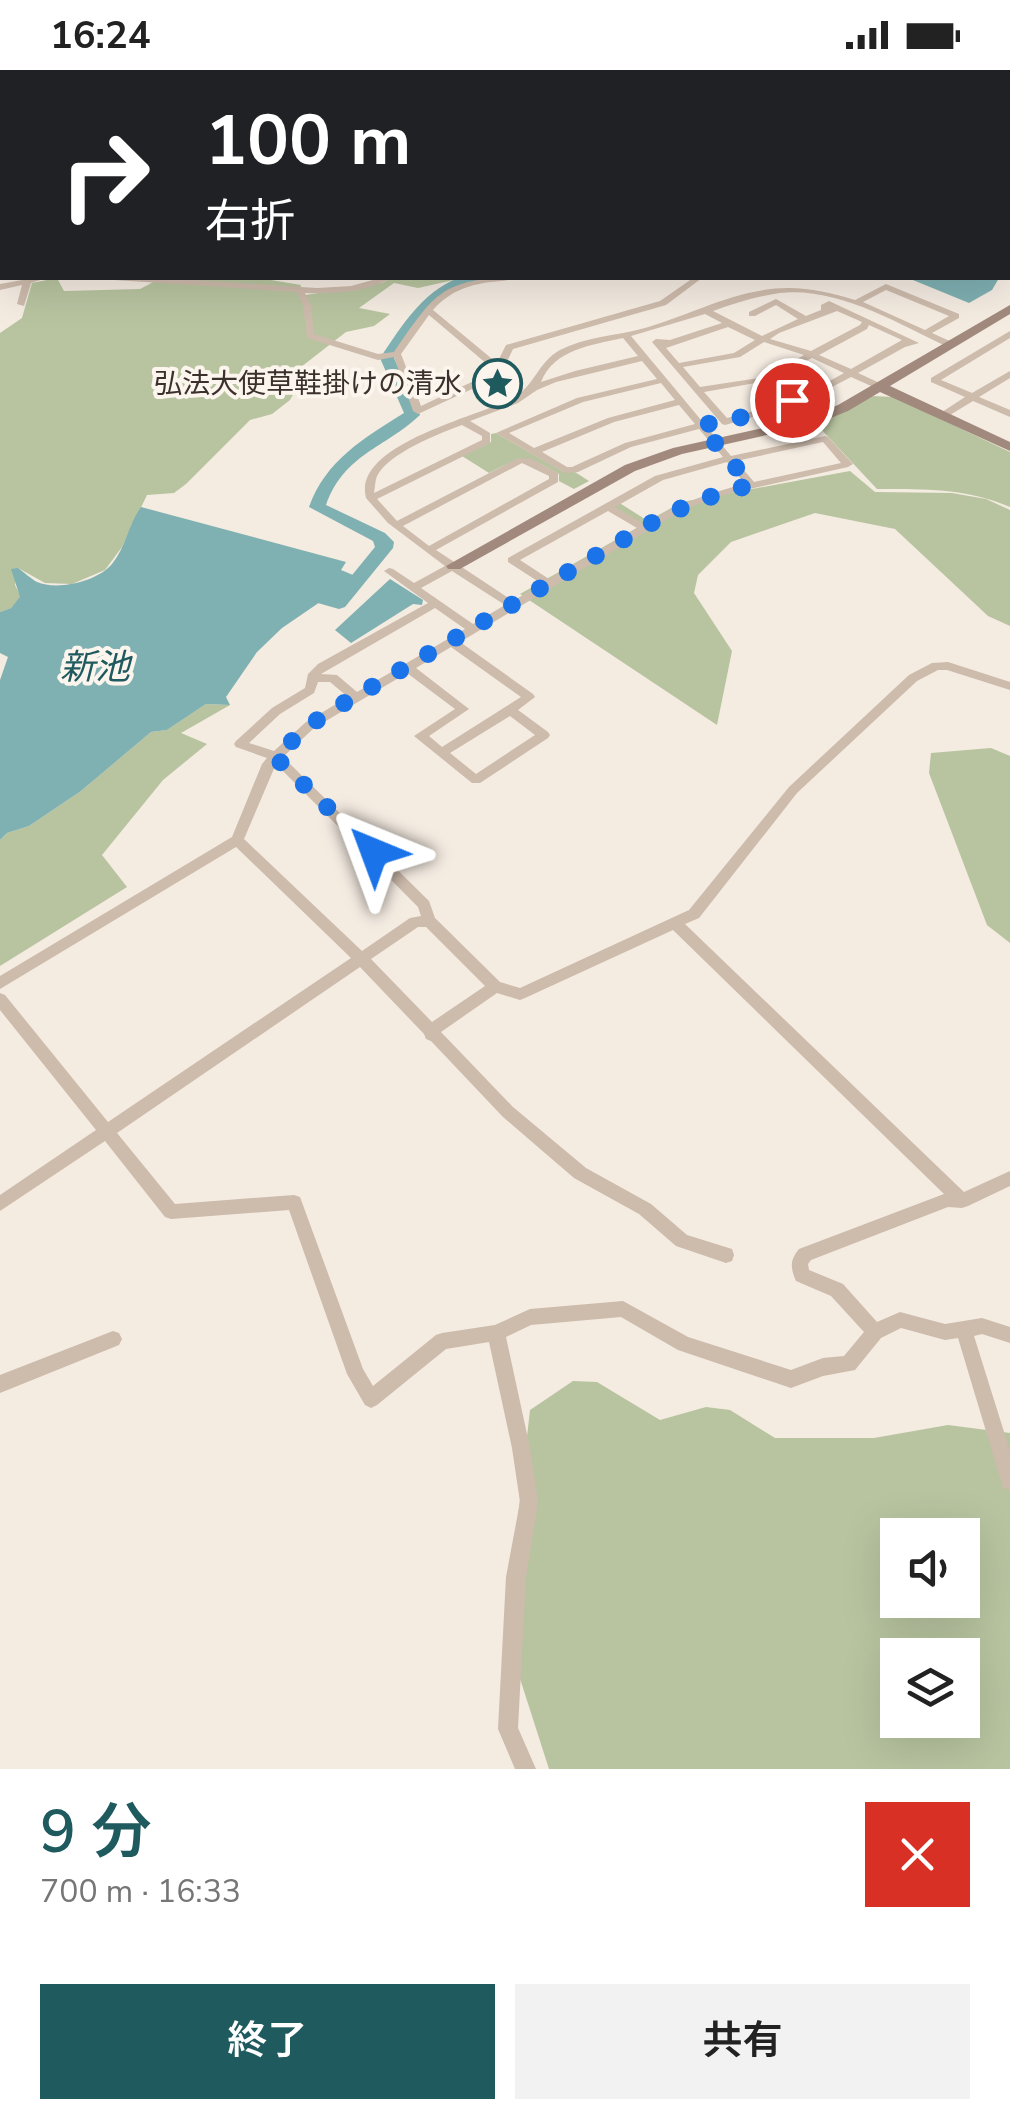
<!DOCTYPE html>
<html lang="ja">
<head>
<meta charset="utf-8">
<style>
  :root { --surface:#fff; --page:#f2f2f2; --text:#222; --muted:#767676; --accent:#1f5a5e }
  body { margin:0; font-family:"Nunito Sans","Noto Sans JP",sans-serif; background:var(--page); color:var(--text); height:100vh; display:flex; flex-direction:column; font-size:38px; white-space:nowrap }
  * { box-sizing:border-box; margin:0 }
  p { font-size:32px; color:var(--muted) }
  .icon { flex:none; width:55px; height:55px; fill:none; stroke:currentColor; stroke-width:2; stroke-linecap:round; stroke-linejoin:round }
  .map { position:relative; height:1699px; overflow:hidden }
  .side { display:flex; flex-direction:column; background:var(--surface); flex:1 }
  .side>* { flex:none }
  .hud { position:absolute; left:0px; top:0px; width:1010px; height:210px; box-shadow:0 10px 40px #0002; background:#202124; color:#fff; overflow:hidden }
  .fabs { position:absolute; left:880px; top:1448px; display:grid; gap:20px }
  .fabs a { display:grid; place-items:center; width:100px; height:100px; border-radius:0px; background:var(--surface); box-shadow:0 10px 40px #0002; font-size:50px }
  .pin { position:absolute; display:grid; place-items:center; width:85px; height:85px; color:#fff; margin:-42px; border:5px solid #fff; border-radius:50%; box-shadow:0 2px 10px #0007 }
  .me { position:absolute; width:110px; margin:-55px; rotate:316deg; stroke-linejoin:round; filter:drop-shadow(0 0 8px #0008) }
  .turn { display:flex; align-items:center; gap:35px; height:210px; padding:0 40px; font-size:45px }
  .turn .icon { width:130px; height:130px; stroke-width:2.5 }
  .turn b { display:block; font-size:70px; line-height:85px }
  .round { display:grid; place-items:center; flex:none; width:105px; height:105px; border-radius:0px; background:var(--page) }
  .summary { display:flex; align-items:center; justify-content:space-between; height:170px; padding:0 40px }
  h1 { font-size:60px; font-weight:600; line-height:75px; color:var(--accent) }
  .primary-button { display:flex; gap:20px; margin-top:auto; padding:20px 40px }
  .primary-button a { flex:1; height:115px; border-radius:0px; background:var(--accent); color:#fff; font-size:40px; font-weight:600; line-height:115px; text-align:center }
  .primary-button a+a { background:var(--page); color:var(--text) }
  .status { display:flex; justify-content:space-between; align-items:center; height:70px; padding:0 50px; background:var(--surface); direction:ltr }
  .status svg { height:28px; fill:currentColor }
  .map>svg:first-child { display:block }
  .green { fill:#b8c4a0; fill-rule:evenodd }
  .water { fill:#7fb0b2 }
  .lines { fill:none; stroke-linecap:round; stroke-linejoin:round }
  .river { fill:#7fb0b2; fill-rule:evenodd }
  .street { fill:#cdbbac; fill-rule:evenodd }
  .secondary { fill:#a18a7d; fill-rule:evenodd }
  .route { stroke:#1a73e8; stroke-width:18; stroke-dasharray:0 32.4 }
  .labels { text-anchor:middle; stroke-width:8; stroke-linejoin:round; paint-order:stroke }
  .far-poi-label { font-size:28px; fill:#3b302b; stroke:#fbf5ee; text-anchor:end }
  .water-label { font-size:35px; font-style:italic; fill:#1f5a5e; stroke:#fbf5ee }
</style>
</head>
<body>
<div class="status"><b>16:24</b><svg viewBox="0 0 49 12"><path d="M0 12V9h3v3zM5 12V6h3v6zM10 12V3h3v9zM15 12V0h3v12zM26 1h20v11H26zM47 4h2v5h-2z"/></svg></div>
<div class="map">
<svg width="1010" height="1699" viewBox="0 0 1010 1699">
  <rect width="100%" height="100%" fill="#f4ebe1"/>
  <path class="green" d="M57 208 64 221 140 219 161 208H259L301 215 299 226 382 213 391 208H463L418 218 394 213 359 238 390 244 374 256 346 262 292 304 301 310 290 330 272 344 250 350 186 414 174 423 147 425 122 477 105 500 72 514 45 513 18 498 15 515 21 527 11 538 0 542V263L22 248 32 213Z
    M873 326 894 327 1010 382V437C966 418 924 419 877 419L816 354Z
    M496 363 564 402H575L589 411 574 419 559 411V404C525 385 524 385 489 403L462 386 491 372V364Z
    M850 401 875 422 952 423 986 429 1010 440V556L988 546 895 459 815 443 731 472 698 505 694 523 732 581 717 655 520 524 642 455 611 436 618 432 648 451 682 432Z
    M206 634 230 635 181 663 207 674 163 710 102 785 127 817 0 896V770L7 763 29 756 81 721 151 662 167 660Z
    M991 678 1010 686V873L987 855 929 703 931 683Z
    M573 1311 597 1312 660 1350 706 1337 730 1340 775 1368H874L948 1355 1010 1363V1699H549L505 1562 530 1340ZM898 1465H962V1530H898ZM898 1585H962V1650H898Z"/>
  <path class="water" d="M908 208H999L992 220 969 233Z
    M141 437 346 492 341 500 353 505 332 535 320 532 282 558 257 582 226 627 230 635 206 634 167 660 151 662 81 721 29 756 7 763 0 770V610L8 587 0 583V542L11 538 20 527 11 499 18 498C24 502 31 509 37 512 58 521 98 511 112 494 126 477 128 455 141 437Z
    M390 509 423 530 422 535 413 534 351 573 335 560Z"/>
  <g class="lines">
    <path class="river" d="M458 208H486L441 228 394 288 420 345C384 379 345 383 326 435L385 463 394 472 393 478 345 537 339 539 300 528V520L335 526 375 477 373 471 309 437C326 390 363 369 404 343L380 288C402 256 421 223 458 208Z"/>
    <path class="street" d="M118 0H124L123 2H117Z
      M184 0H191L189 2H182Z
      M217 0H224L222 2H216Z
      M293 0H299L298 2H292Z
      M325 0H331L330 2H324Z
      M359 0H365L364 2H358Z
      M393 0H399L398 2H392Z
      M427 0H433L432 2H426Z
      M678 0H685L686 2H680Z
      M734 0H740L739 2H733Z
      M808 0H814V2H808Z
      M987 0H1010V3Z
      M0 16H2V20L0 21Z
      M0 47H2V51H0Z
      M0 116H2V121H0Z
      M0 148H2V152H0Z
      M0 186H2V190H0Z
      M33 208H46L31 213 24 236 17 234 22 215 0 220V214Z
      M110 208H164L317 218 351 216 380 208H391C368 222 333 224 305 223L311 235 314 264 378 284 394 282C433 226 441 208 514 208 507 211 500 211 491 212 467 215 449 222 433 240L497 293 506 275 660 231 693 208H702L666 235 513 279 500 306 418 344 413 341 394 287 378 290 307 268 303 235 297 222 114 210ZM429 245 494 300 493 302 421 336 401 284Z
      M886 214 959 244V248L932 263 954 273V277H948C896 253 839 217 780 223 757 226 735 233 713 241L762 266 798 249 776 235 755 246H749V242L776 229 806 246 821 240V235L829 231 919 273 905 277 858 303 884 315V319H878L851 307 802 333 725 355 722 354 652 272 656 269 670 270 722 253 705 244 631 266 731 386 825 366 828 367 853 394 848 397 723 425 682 440 460 572 533 624 535 627 518 640 548 662 550 665 548 668 480 713H472L414 666 455 639 407 603 314 658 283 687 429 831 435 848 500 912 520 918 689 840 789 717 909 605 932 593 948 592 1010 612V620L947 600H938L917 611 797 723 699 848 685 854 964 1122 1010 1101V1116L968 1136 962 1138 948 1137 811 1190 808 1194 809 1200 843 1214 877 1252 900 1242 945 1254 982 1248 1010 1257V1273L982 1264 974 1266 1010 1381V1420L1003 1418 1001 1411 958 1268 945 1270 901 1258 881 1268 855 1300 823 1306 791 1318 678 1280 621 1247 531 1255 506 1267 530 1378 538 1432 526 1507 518 1658 536 1699H515L498 1659 506 1507 520 1432 512 1378 489 1272 446 1279 377 1335 371 1338 365 1335 347 1304 289 1140 171 1149 165 1147 105 1071 0 1141V1125L96 1060 0 940V923L5 925 108 1052 351 888 236 777 0 919V906L232 767 262 694 267 688 236 677 234 674 236 671 272 638 305 618 308 604 318 594 428 533 384 501 389 498 393 499 414 513 445 496 388 453 366 428C352 374 478 347 513 328 534 317 538 292 560 280 585 267 614 266 641 259 689 246 737 218 788 218 811 218 833 223 855 230ZM886 220 949 246 925 260 863 232ZM837 241 862 252 860 255 811 281 770 269 779 263ZM869 255 902 270 851 299 819 285 867 259ZM728 257 755 270 734 283 679 293 666 278ZM623 268 638 286 575 301 541 312C554 279 592 275 623 268ZM764 272 804 285 766 307 700 317 683 297 740 287ZM812 288 844 303 794 331 727 348 704 322 767 311ZM642 291 657 309 577 328 496 363 565 403 578 402 631 377 699 359 723 387 655 406 508 488V492L542 514 513 531 436 480 558 412V403L532 389 518 388 397 451 377 429 490 373V363L470 351 518 333 537 320 556 312ZM661 313 675 330 608 348 534 378 509 363 583 332ZM679 335 695 354 625 373 572 397H567L542 382 614 352ZM462 355 482 366V370L374 423C375 417 375 411 377 406 389 383 438 364 462 355ZM823 372 841 393 754 412 736 391ZM727 392 745 414C708 423 676 435 644 454L615 437 663 410ZM522 393 549 406V409L429 476 403 456ZM608 441 637 458 549 509 520 490ZM452 501 505 535 473 554 421 518ZM435 538 465 559 357 622 337 605 321 604ZM451 577 521 627 442 677 429 666 469 639 416 598ZM318 612H330L348 627 306 652 274 681 249 673 280 644 314 623ZM510 646 535 665 476 704 450 683ZM276 694 418 837 421 846 410 848 362 881 244 769ZM418 857H426L485 916 432 952 371 889ZM673 860 944 1124 799 1179C790 1190 790 1197 796 1211L831 1226 864 1262 844 1286 823 1288 791 1300 688 1267 623 1231 530 1239 495 1255 442 1263 436 1265 373 1316 363 1299 300 1127 294 1125 175 1134 117 1063 360 897 424 964 426 969 431 971 503 1047 574 1108 639 1144 676 1176 726 1193 732 1191 734 1185 732 1179 687 1165 651 1134 586 1098 513 1037 441 962 497 923 520 930 525 928Z
      M1010 261V268L941 310 972 323 1010 301V308L979 327 1010 340V347L973 331 945 348H939V344L965 327 931 312V308Z
      M113 1261 119 1263 122 1269 119 1275 0 1323V1305Z"/>
    <path class="secondary" d="M911 0H921L922 2H913Z
      M1008 82H1010V93H1008Z
      M1008 145H1010V156H1008Z
      M1010 235V244L890 316 1010 372V381L880 322 848 341 816 354 682 384 635 401 460 499H448L446 496 625 395 673 378 807 348 838 335Z"/>
  </g>
  <g class="lines">
    <path class="route" d="M374 782 274 686 322 646 667 444 720 423 751 415 700 355 733 350 792 330"/>
  </g>
  <defs>
    <symbol id="sight-ring" viewBox="-11 -11 22 22"><circle r="9.5" fill="#fbf5ee" stroke="#1f5a5e" stroke-width="1.5"/><path d="M0-6L1.8-2.2L6-1.7L2.9 1.2L3.7 5.4L0 3.3L-3.7 5.4L-2.9 1.2L-6-1.7L-1.8-2.2Z" fill="#1f5a5e"/></symbol>
  </defs>
  <g fill-rule="evenodd">
    <use href="#sight-ring" x="470" y="286" width="55" height="55"/>
  </g>
  <g class="labels">
    <g class="far-poi-label">
      <text x="462" y="323">弘法大使草鞋掛けの清水</text>
    </g>
    <g class="water-label">
      <text x="95" y="609">新池</text>
    </g>
  </g>
</svg>
<div class="fabs">
<a><svg class="icon" aria-label="sound" viewBox="0 0 24 24"><path d="M4 9h4l5-4v14l-5-4H4zM17 9q2 3 0 6"/></svg></a>
<a><svg class="icon" aria-label="layers" viewBox="0 0 24 24"><path d="M12 4l9 5-9 5-9-5zM3 14l9 5 9-5"/></svg></a>
</div>
<div class="pin" style="left:792px;top:330px;background:#d93025"><svg class="icon" aria-label="arrive" viewBox="0 0 24 24"><path d="M6 21V4h12l-3 4 3 4H6"/></svg></div>
<svg class="me" style="left:374px;top:782px" viewBox="-20 -20 40 40"><path d="M0-17L14 15 0 8-14 15z" fill="#1a73e8" stroke="#fff" stroke-width="4"/></svg>
<div class="hud">
<div class="turn"><svg class="icon" aria-label="right" viewBox="0 0 24 24"><path d="M7 20v-9h11M14 6l5 5-5 5"/></svg><div><b>100 m</b>右折</div></div>
</div>
</div>
<section class="side">
<div class="summary"><div><h1>9 分</h1><p>700 m · 16:33</p></div><a class="round" style="background:#d93025;color:#fff"><svg class="icon" aria-label="close" viewBox="0 0 24 24"><path d="M6 6l12 12M18 6L6 18"/></svg></a></div>
<div class="primary-button"><a>終了</a><a>共有</a></div>
</section>
</body>
</html>
